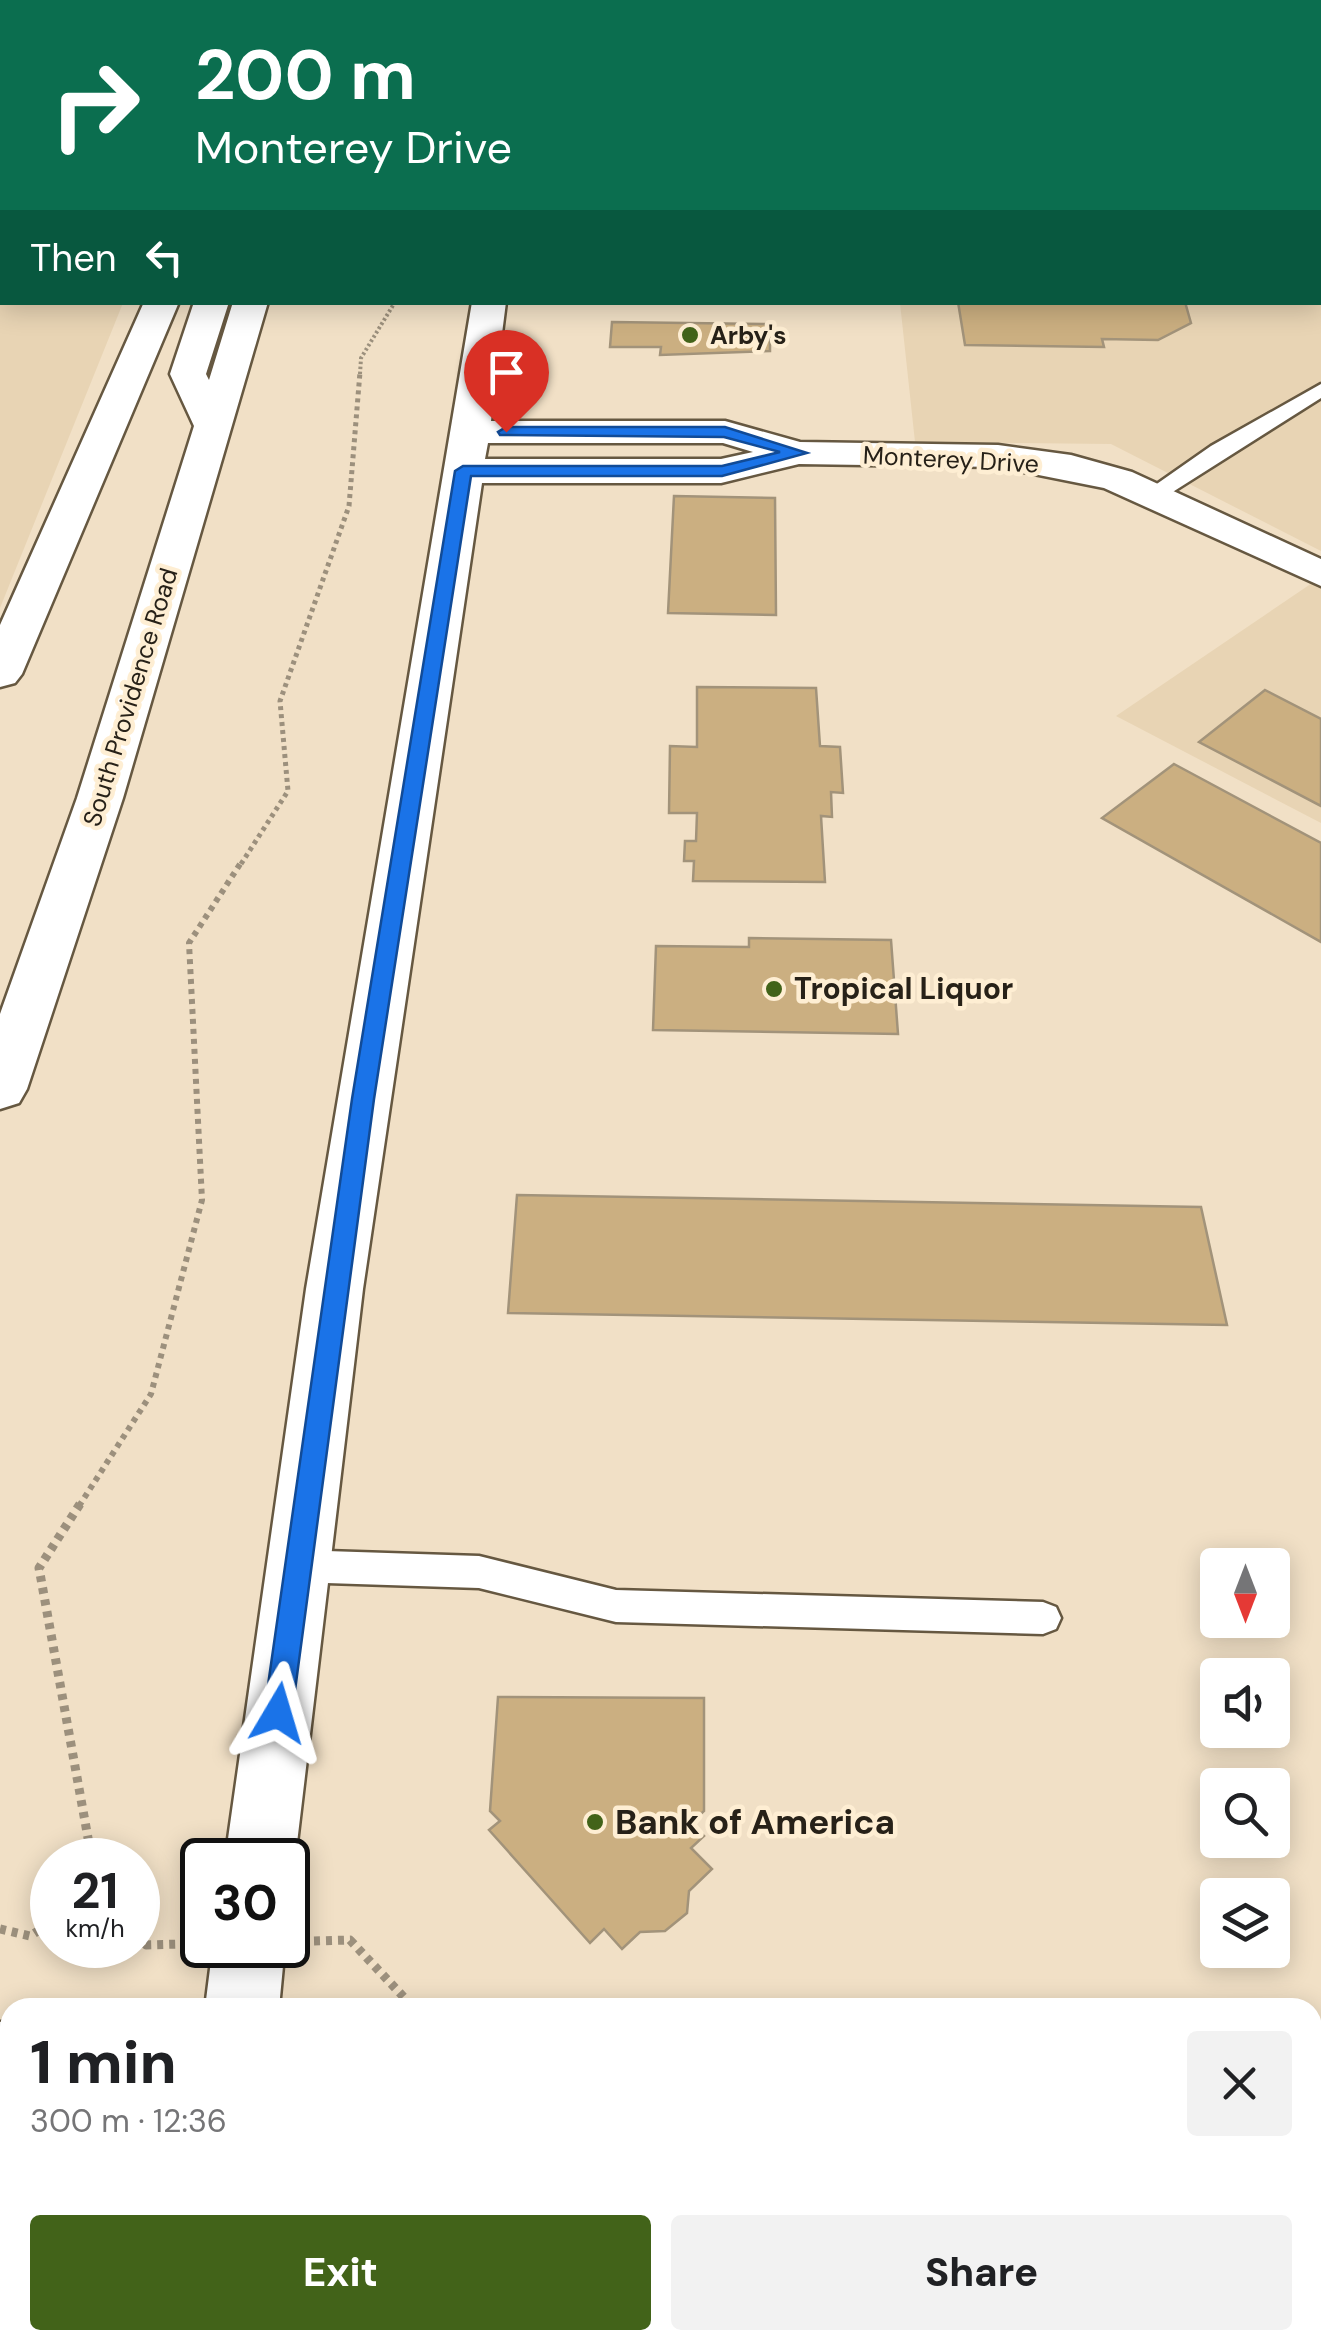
<!DOCTYPE html>
<html lang="en">
<head>
<meta charset="utf-8">
<style>
  :root { --surface:#fff; --page:#f2f2f2; --text:#202124; --muted:#757577; --accent:#426319 }
  body { margin:0; font-family:"DM Sans",sans-serif; background:var(--page); color:var(--text); height:100vh; display:flex; flex-direction:column; font-size:38px; white-space:nowrap }
  * { box-sizing:border-box; margin:0 }
  p { font-size:32px; color:var(--muted) }
  .icon { flex:none; width:55px; height:55px; fill:none; stroke:currentColor; stroke-width:2; stroke-linecap:round; stroke-linejoin:round }
  .map { position:relative; flex:1; overflow:hidden }
  .details { position:absolute; left:0px; top:1998px; width:1322px; height:352px; display:flex; flex-direction:column; background:var(--surface); border-radius:30px 30px 0 0; box-shadow:0 5px 25px #0003 }
  .details>* { flex:none }
  .hud { position:absolute; left:0px; top:0px; width:1322px; height:305px; box-shadow:0 5px 25px #0003; background:#0b6e4f; color:#fff; overflow:hidden }
  .needle { width:65px; rotate:180deg }
  .fabs { position:absolute; left:1200px; top:1548px; display:grid; gap:20px }
  .fabs a { display:grid; place-items:center; width:90px; height:90px; border-radius:10px; background:var(--surface); box-shadow:0 5px 25px #0003; font-size:50px }
  .speed { position:absolute; left:30px; top:1838px; display:flex; gap:20px; font-size:50px; font-weight:700; text-align:center }
  .speed>* { display:grid; place-content:center; width:130px; height:130px; border-radius:50%; background:var(--surface); box-shadow:0 5px 25px #0003; line-height:1 }
  .speed small { font-size:25px; font-weight:400 }
  .speed .limit { border:5px solid #111; border-radius:15px; background:#fff; color:#111 }
  .pin { position:absolute; display:grid; place-items:center; width:85px; height:85px; color:#fff; margin:-102px -42px; border-radius:50% 50% 50% 0; rotate:-45deg; box-shadow:0 0 10px #0007 }
  .pin .icon { rotate:45deg }
  .me { position:absolute; width:110px; margin:-55px; rotate:7deg; stroke-linejoin:round; filter:drop-shadow(0 0 8px #0008) }
  .turn { display:flex; align-items:center; gap:35px; height:210px; padding:0 30px; font-size:45px }
  .turn .icon { width:130px; height:130px; stroke-width:2.5 }
  .turn b { display:block; font-size:70px; line-height:85px }
  .then { display:flex; align-items:center; height:95px; padding:0 30px; background:#0003; gap:20px; font-size:38px }
  .round { display:grid; place-items:center; flex:none; width:105px; height:105px; border-radius:10px; background:var(--page) }
  .summary { display:flex; align-items:center; justify-content:space-between; height:170px; padding:0 30px }
  h1 { font-size:60px; font-weight:800; line-height:75px }
  .primary-button { display:flex; gap:20px; margin-top:auto; padding:20px 30px }
  .primary-button a { flex:1; height:115px; border-radius:10px; background:var(--accent); color:#fff; font-size:40px; font-weight:800; line-height:115px; text-align:center }
  .primary-button a+a { background:var(--page); color:var(--text) }
  .map>svg:first-child { display:block }
  .built { fill:#e8d4b4 }
  .building { fill:#cbaf81; stroke:#a2937a; stroke-width:2.5 }
  .lines { fill:none; stroke-linecap:round; stroke-linejoin:round }
  .lane-casing { stroke:#665841; stroke-width:5 }
  .street-casing { stroke:#665841; stroke-width:5 }
  .secondary-casing { stroke:#665841; stroke-width:5 }
  .path-far3 { stroke:#9c907d; stroke-width:4; stroke-dasharray:2.5 2.5; stroke-linecap:butt }
  .path-far2 { stroke:#9c907d; stroke-width:5; stroke-dasharray:4 4; stroke-linecap:butt }
  .path-far1 { stroke:#9c907d; stroke-width:6; stroke-dasharray:5 5; stroke-linecap:butt }
  .path { stroke:#9c907d; stroke-width:9; stroke-dasharray:6 6; stroke-linecap:butt }
  .lane { fill:#fff; fill-rule:evenodd }
  .street { fill:#fff; fill-rule:evenodd }
  .secondary { fill:#fff; fill-rule:evenodd }
  .route { fill:#1a73e8; stroke:#114b97; stroke-width:2.5 }
  .poi-dot { fill:#426319; stroke:#feeed3; stroke-width:4 }
  .labels { text-anchor:middle; stroke-width:9; stroke-linejoin:round; paint-order:stroke }
  .far-poi-label { font-size:25px; font-weight:bold; fill:#272118; stroke:#feeed3; text-anchor:start }
  .far-street-label { font-size:25px; fill:#272118; stroke:#feeed3 }
  .poi-label { font-size:30px; font-weight:bold; fill:#272118; stroke:#feeed3; text-anchor:start }
  .near-poi-label { font-size:35px; font-weight:bold; fill:#272118; stroke:#feeed3; text-anchor:start }
</style>
</head>
<body>
<div class="map">
<svg width="1321" height="2348" viewBox="0 0 1321 2348">
  <rect width="100%" height="100%" fill="#f1e0c6"/>
  <path class="built" d="M0 0H245L2 2V302L123 303 0 608Z
    M553 0H1321V551L1111 444 915 442 900 303 1320 302V2Z
    M1321 577V823L1116 716Z"/>
  <path class="building" d="M958 302H1185L1191 323 1158 340 1102 339 1104 347 965 345Z
    M612 322 770 324V351L660 355 661 347H610Z
    M674 496 775 498 776 615 668 613Z
    M697 687 816 688 820 746 840 747 843 793 831 792 832 817 821 816 825 882 693 881 694 861H684L685 841H696L697 813H669L670 746 697 747Z
    M1265 690 1321 719V806L1199 742Z
    M1174 764 1321 843V942L1102 818Z
    M749 938 891 940 898 1034 653 1030 656 946 749 947Z
    M517 1195 1201 1207 1227 1325 508 1313Z
    M498 1697 704 1698V1811L691 1823 704 1836 691 1848 712 1869 689 1891 687 1913 665 1931 640 1932 622 1949 604 1929 590 1943 489 1830 500 1821 490 1811Z"/>
  <g class="lines">
    <defs>
      <path id="lane" d="M1113 0H1129V2H1114Z
        M1321 384V398L1160 500 1152 501 1141 495 1211 446Z
        M296 1550 479 1556 616 1590 1043 1602 1056 1607 1061 1618 1056 1629 1043 1634 616 1622 479 1588 296 1582 284 1577 279 1566 284 1555Z"/>
      <path id="street" d="M515 0H543V2H515Z
        M0 6H2V22H0Z
        M1320 54H1321V72H1320Z
        M2 189V213L0 214V190Z
        M472 302H506L491 421H725L800 442 998 445 1071 455 1132 472 1321 559V586L1104 488 998 467 799 464 721 483H482L363 1289 295 1860 288 1879V1860H225L306 1289ZM488 443H723L753 452 721 459H485Z
        M213 1945H285L279 2008H205Z"/>
      <path id="secondary" d="M287 0H316L317 2H289Z
        M144 302H179L22 674 15 683 0 687V625Z
        M194 302H229L206 374 209 380 233 302H268L123 798 27 1089 19 1103 0 1109V1014L77 798 194 426 170 374Z
        M0 2022H10V2098H0Z
        M0 2159H10V2237H0Z
        M1312 2162H1321V2240H1312Z
        M1321 2287V2348H1279L1276 2340H1312V2288Z
        M1132 2340H1271L1268 2348H1129Z"/>
    </defs>
    <use href="#lane" class="lane-casing"/>
    <use href="#street" class="street-casing"/>
    <use href="#secondary" class="secondary-casing"/>
    <path class="path-far3" d="M360 374 361 358 395 302"/>
    <path class="path-far2" d="M241 864 288 791 280 701 349 506 360 372"/>
    <path class="path-far1" d="M79 1506 151 1394 202 1200 189 943 242 861"/>
    <path class="path" d="M80 1504 39 1568 92 1860
      M0 1929 30 1936 52 1922
      M138 1935 146 1945 182 1944
      M314 1941 350 1940 414 2008"/>
    <use href="#lane" class="lane"/>
    <use href="#street" class="street"/>
    <use href="#secondary" class="secondary"/>
  </g>
  <path class="route" d="M506 427H725L807 453 722 476H471L374 1099 292 1713 288 1722 278 1726 268 1722 264 1713 352 1099 455 471 463 466H722L780 452 724 437 500 435 498 432Z"/>
  <g class="poi-dot">
    <circle cx="690" cy="335" r="10"/>
    <circle cx="774" cy="989" r="10"/>
    <circle cx="595" cy="1822" r="10"/>
  </g>
  <g class="labels">
    <g class="far-poi-label">
      <text x="710" y="344">Arby's</text>
    </g>
    <g class="far-street-label">
      <text transform="translate(951 459) rotate(3)" y="9">Monterey Drive</text>
      <text transform="translate(130 697) rotate(-73)" y="9">South Providence Road</text>
    </g>
    <g class="poi-label">
      <text x="794" y="999">Tropical Liquor</text>
    </g>
    <g class="near-poi-label">
      <text x="615" y="1834">Bank of America</text>
    </g>
  </g>
</svg>
<div class="fabs">
<a><svg class="needle" viewBox="-14 -14 28 28"><path d="M0-13l5 13h-10z" fill="#e53935"/><path d="M0 13l5-13h-10z" fill="#757577"/></svg></a>
<a><svg class="icon" aria-label="sound" viewBox="0 0 24 24"><path d="M4 9h4l5-4v14l-5-4H4zM17 9q2 3 0 6"/></svg></a>
<a><svg class="icon" aria-label="search" viewBox="0 0 24 24"><circle cx="10" cy="10" r="6"/><path d="M15 15l6 6"/></svg></a>
<a><svg class="icon" aria-label="layers" viewBox="0 0 24 24"><path d="M12 4l9 5-9 5-9-5zM3 14l9 5 9-5"/></svg></a>
</div>
<div class="speed"><div>21<small>km/h</small></div><div class="limit">30</div></div>
<div class="pin" style="left:506px;top:432px;background:#d93025"><svg class="icon" aria-label="arrive" viewBox="0 0 24 24"><path d="M6 21V4h12l-3 4 3 4H6"/></svg></div>
<svg class="me" style="left:278px;top:1713px" viewBox="-20 -20 40 40"><path d="M0-17L14 15 0 8-14 15z" fill="#1a73e8" stroke="#fff" stroke-width="4"/></svg>
<div class="hud">
<div class="turn"><svg class="icon" aria-label="right" viewBox="0 0 24 24"><path d="M7 20v-9h11M14 6l5 5-5 5"/></svg><div><b>200 m</b>Monterey Drive</div></div>
<div class="then">Then<svg class="icon" aria-label="left" viewBox="0 0 24 24"><path d="M17 20v-9H6M10 6l-5 5 5 5"/></svg></div>
</div>
<section class="details">
<div class="summary"><div><h1>1 min</h1><p>300 m · 12:36</p></div><a class="round"><svg class="icon" aria-label="close" viewBox="0 0 24 24"><path d="M6 6l12 12M18 6L6 18"/></svg></a></div>
<div class="primary-button"><a>Exit</a><a>Share</a></div>
</section>
</div>
</body>
</html>
